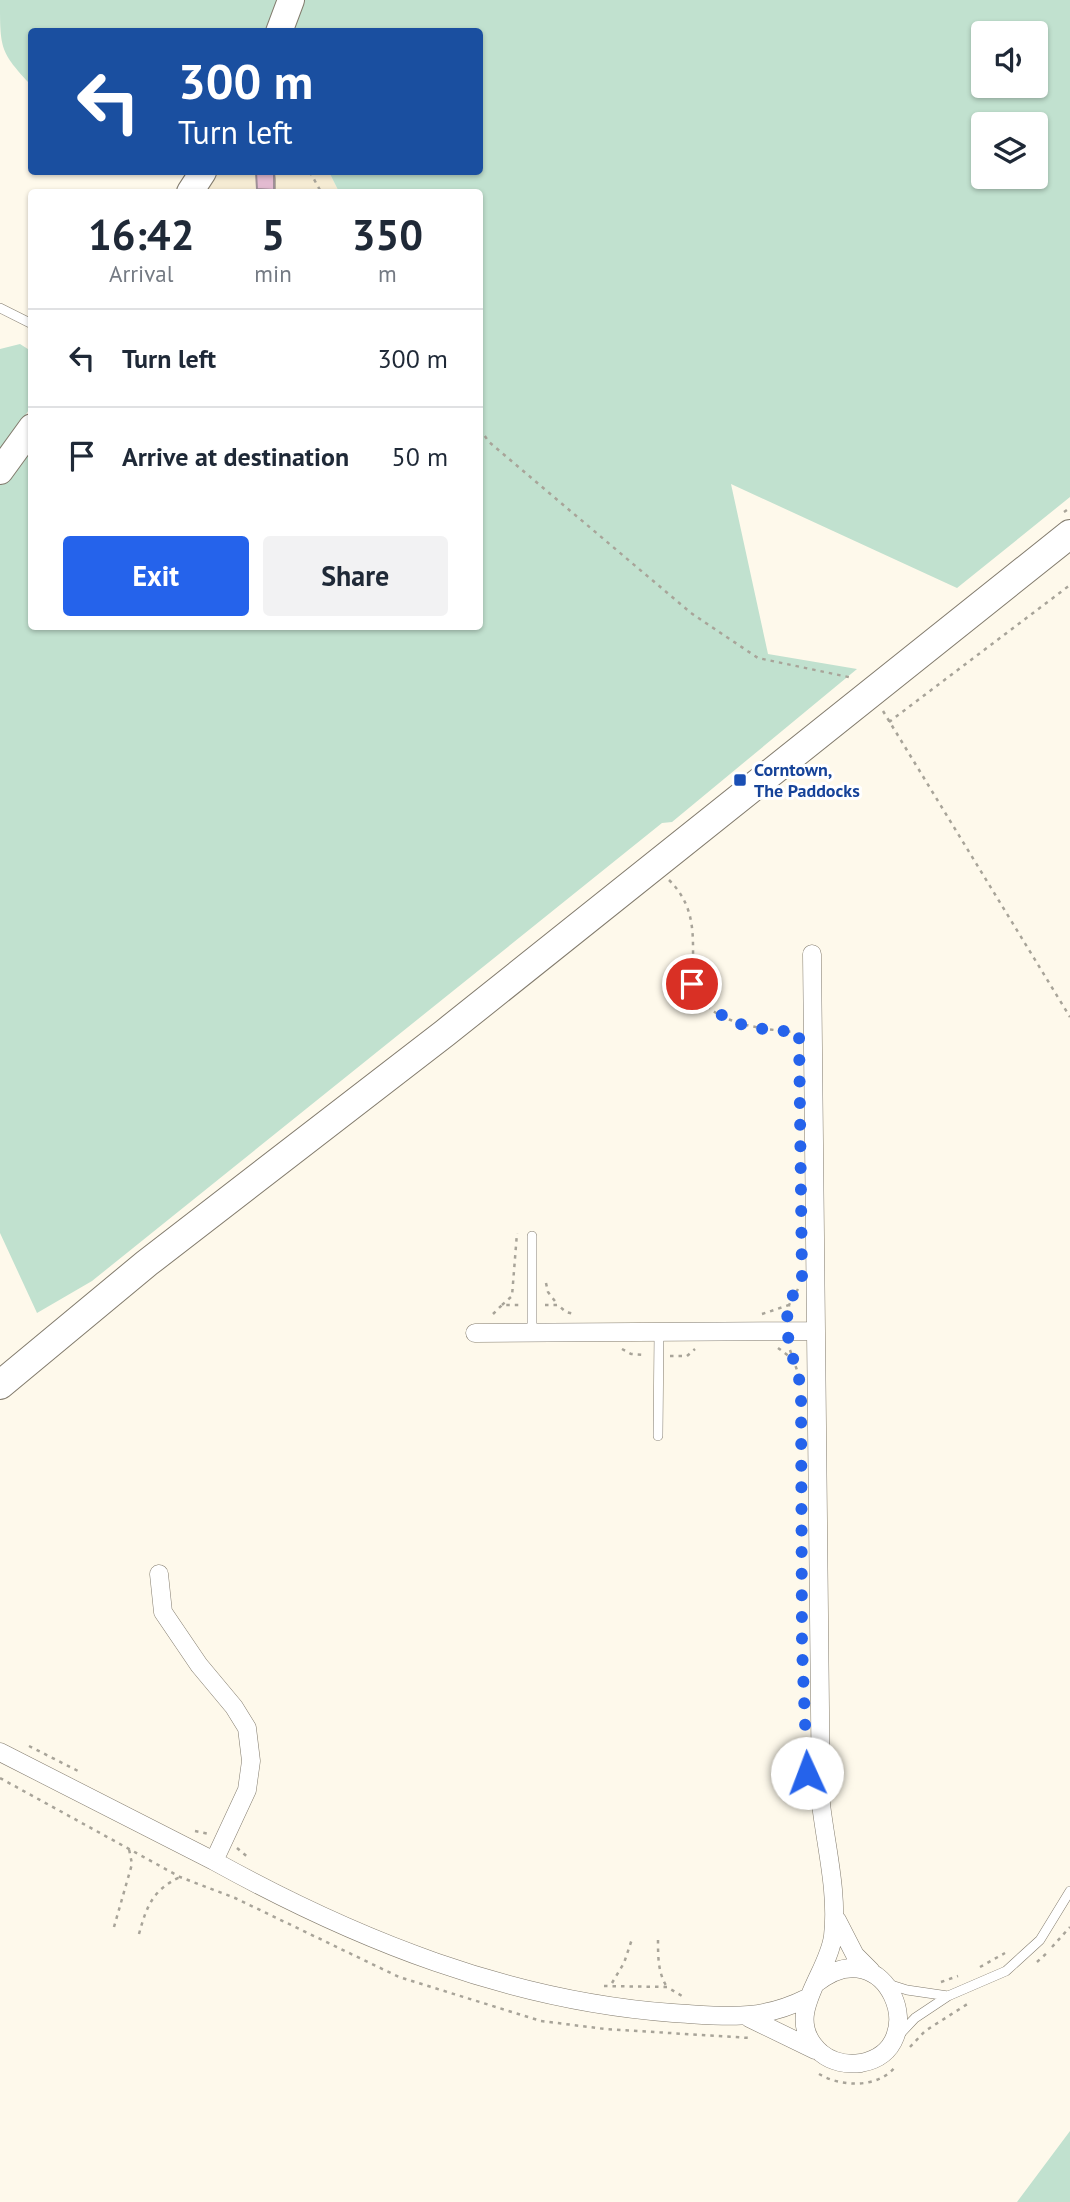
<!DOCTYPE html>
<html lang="en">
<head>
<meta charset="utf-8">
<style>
  :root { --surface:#fff; --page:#f2f2f3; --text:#1f2937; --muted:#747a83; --line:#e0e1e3; --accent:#2563eb }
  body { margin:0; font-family:"PT Sans",sans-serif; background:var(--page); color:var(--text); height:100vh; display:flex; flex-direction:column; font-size:26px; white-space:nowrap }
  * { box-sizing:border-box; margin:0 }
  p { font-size:23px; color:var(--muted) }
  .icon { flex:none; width:38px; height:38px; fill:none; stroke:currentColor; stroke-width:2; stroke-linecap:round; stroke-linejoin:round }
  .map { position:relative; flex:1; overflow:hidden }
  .side { position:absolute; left:28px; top:189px; width:455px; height:441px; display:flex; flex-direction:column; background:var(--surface); border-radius:7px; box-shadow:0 2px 5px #0004 }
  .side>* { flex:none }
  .top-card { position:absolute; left:28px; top:28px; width:455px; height:147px; border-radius:7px; box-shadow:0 2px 5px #0004; background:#1a4fa0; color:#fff; overflow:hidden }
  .tools { position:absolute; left:971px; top:21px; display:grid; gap:14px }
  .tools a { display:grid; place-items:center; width:77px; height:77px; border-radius:7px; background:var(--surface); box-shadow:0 2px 5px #0004; font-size:35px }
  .pin { position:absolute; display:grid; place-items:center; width:60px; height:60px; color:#fff; margin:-30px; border:4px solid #fff; border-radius:50%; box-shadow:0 2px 7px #0007 }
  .me { position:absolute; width:77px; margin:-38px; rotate:358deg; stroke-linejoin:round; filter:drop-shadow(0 0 5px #0008) }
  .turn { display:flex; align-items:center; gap:24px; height:147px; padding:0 35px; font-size:32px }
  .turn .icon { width:91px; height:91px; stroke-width:2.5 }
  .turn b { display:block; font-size:49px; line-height:60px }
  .eta { display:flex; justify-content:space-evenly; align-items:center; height:119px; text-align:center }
  .eta b { font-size:42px; font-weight:800; line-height:49px }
  .cta { display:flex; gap:14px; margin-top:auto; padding:14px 35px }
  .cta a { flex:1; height:80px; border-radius:7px; background:var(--accent); color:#fff; font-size:28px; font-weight:800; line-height:80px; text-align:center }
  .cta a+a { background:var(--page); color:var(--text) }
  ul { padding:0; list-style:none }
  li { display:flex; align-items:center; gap:21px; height:98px; padding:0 35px; border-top:2px solid var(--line) }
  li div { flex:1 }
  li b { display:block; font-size:26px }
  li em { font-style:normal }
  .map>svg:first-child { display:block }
  .built { fill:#f5ebd3 }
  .green { fill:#c1e1cf; fill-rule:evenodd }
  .building { fill:#e3bbd1; stroke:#9f8f97; stroke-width:2; filter:url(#shadow) }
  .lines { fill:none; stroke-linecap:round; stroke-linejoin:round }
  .lane-casing { stroke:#827b6d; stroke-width:10 }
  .street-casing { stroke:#827b6d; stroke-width:19 }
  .secondary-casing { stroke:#827b6d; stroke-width:28 }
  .primary-casing { stroke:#827b6d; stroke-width:30 }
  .path { stroke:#a8a499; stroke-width:2.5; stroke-dasharray:3.5 5; stroke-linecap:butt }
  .lane { stroke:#fff; stroke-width:9 }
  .street { stroke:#fff; stroke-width:18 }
  .secondary { stroke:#fff; stroke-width:26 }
  .primary { stroke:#fff; stroke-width:28 }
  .route { stroke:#2563eb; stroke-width:12; stroke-dasharray:0 21.6 }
  .transit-dot { fill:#1a4fb4; stroke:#fff; stroke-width:2.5 }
  .labels { text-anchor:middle; stroke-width:6; stroke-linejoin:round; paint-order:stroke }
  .transit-label { font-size:18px; font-weight:bold; fill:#164399; stroke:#fff; text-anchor:start }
</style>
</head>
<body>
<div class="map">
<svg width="1070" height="2202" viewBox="0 0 1070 2202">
  <defs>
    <filter id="shadow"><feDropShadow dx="5" dy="5" stdDeviation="2" flood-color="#0004"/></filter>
  </defs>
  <rect width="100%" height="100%" fill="#fef9eb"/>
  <path class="built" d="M216 172H329L339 192H203Z"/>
  <path class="green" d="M0 0H282L269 31 32 32 31 85C0 52 0 49 0 0Z
    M304 0H1070V497L957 588 731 484 768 654 857 669 672 822 662 823 92 1281 37 1313 0 1233V484L31 440 32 626H480V192H339L329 172H480V32L291 31ZM984 33H1036V86H984ZM984 124H1036V177H984Z
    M20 344 31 351V407L0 452V349Z
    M1070 2131V2202H1017Z"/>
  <path class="building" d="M256 172H274V190L257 189Z"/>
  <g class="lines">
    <defs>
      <path id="lane" d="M0 308 32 324
        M532 1332V1236
        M658 1436 659 1332
        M888 1984 907 1990 948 1996
        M899 2035 915 2018 948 1996 1006 1971 1040 1940 1070 1891"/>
      <path id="street" d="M812 954 821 1804C826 1847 838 1893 833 1936 828 1976 780 2017 821 2053 832 2062 847 2065 861 2063 935 2049 887 1925 815 1984
        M475 1333 816 1331
        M0 1752 214 1861 247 1790 251 1761 247 1728 234 1707 199 1665 163 1612 159 1574
        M214 1861C357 1940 509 2001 673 2013 725 2016 759 2022 807 1998
        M837 1920 855 1955 871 1971
        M749 2018 815 2050"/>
      <path id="secondary" d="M279 32 291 0
        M190 192 203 172
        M0 471 32 427"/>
      <path id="primary" d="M0 1385 147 1263 445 1033 1070 534"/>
    </defs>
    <use href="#lane" class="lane-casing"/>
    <use href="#street" class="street-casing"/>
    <use href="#secondary" class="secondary-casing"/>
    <use href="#primary" class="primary-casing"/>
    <path class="path" d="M310 172 321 192
      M480 429 489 442 691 613 758 658 853 678
      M1064 512 1070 508
      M883 711 1070 1017
      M889 722 1070 585
      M669 880C732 942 630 1020 795 1032
      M546 1283 548 1292 558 1305
      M502 1305 512 1296 517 1233
      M545 1305H558L566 1312 574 1314
      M493 1314 502 1305H521
      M762 1314 789 1305
      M789 1315V1305L798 1289
      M778 1348 790 1357
      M622 1349 631 1354 645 1355
      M790 1350 798 1373
      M670 1356H687L695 1349
      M29 1746 80 1772
      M0 1778 180 1877 235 1898 399 1977 541 2021 605 2029 750 2038
      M195 1831 209 1834
      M237 1848 250 1859
      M114 1927 132 1864 129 1849
      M139 1934C147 1905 153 1890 180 1877
      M658 1940C658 1957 658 1973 667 1987
      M1052 1947 1070 1927
      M1037 1962 1048 1952
      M980 1967 1005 1953
      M941 1982 958 1976
      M612 1983 624 1963 632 1939
      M604 1986 667 1987 682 1996
      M910 2047 925 2031 969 2003
      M819 2074C841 2087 878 2089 896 2066"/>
    <use href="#lane" class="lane"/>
    <use href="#street" class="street"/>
    <use href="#secondary" class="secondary"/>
    <use href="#primary" class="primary"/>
  </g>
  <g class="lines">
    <path class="route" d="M692 984C721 1027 749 1029 799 1032L802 1276C799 1286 791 1296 789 1306 782 1334 795 1361 801 1387L802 1646 807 1773"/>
  </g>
  <rect class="transit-dot" x="733" y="773" width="14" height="14" rx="3.5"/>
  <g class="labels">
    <g class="transit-label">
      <text x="754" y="776">Corntown,<tspan x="754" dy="21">The Paddocks</tspan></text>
    </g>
  </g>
</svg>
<div class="tools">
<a><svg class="icon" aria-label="sound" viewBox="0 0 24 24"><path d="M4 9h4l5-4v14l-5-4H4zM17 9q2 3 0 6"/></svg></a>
<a><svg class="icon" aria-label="layers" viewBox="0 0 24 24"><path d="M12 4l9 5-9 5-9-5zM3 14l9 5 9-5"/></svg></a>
</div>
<div class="pin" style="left:692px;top:984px;background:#d93025"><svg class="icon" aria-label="arrive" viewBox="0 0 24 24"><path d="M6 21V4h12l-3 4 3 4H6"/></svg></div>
<svg class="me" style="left:807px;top:1773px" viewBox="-20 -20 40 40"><circle r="19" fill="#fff"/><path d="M0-13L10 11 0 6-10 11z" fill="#2563eb"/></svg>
<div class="top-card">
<div class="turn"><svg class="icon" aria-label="left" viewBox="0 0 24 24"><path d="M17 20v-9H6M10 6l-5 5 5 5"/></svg><div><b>300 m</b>Turn left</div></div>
</div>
<section class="side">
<div class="eta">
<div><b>16:42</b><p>Arrival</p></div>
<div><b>5</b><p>min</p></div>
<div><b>350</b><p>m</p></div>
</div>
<ul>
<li><svg class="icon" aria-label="left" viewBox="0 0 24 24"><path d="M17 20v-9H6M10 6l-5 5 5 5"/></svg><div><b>Turn left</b></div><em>300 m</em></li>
<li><svg class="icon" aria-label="arrive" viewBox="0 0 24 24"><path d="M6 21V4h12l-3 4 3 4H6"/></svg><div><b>Arrive at destination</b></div><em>50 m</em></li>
</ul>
<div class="cta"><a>Exit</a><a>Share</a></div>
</section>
</div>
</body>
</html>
